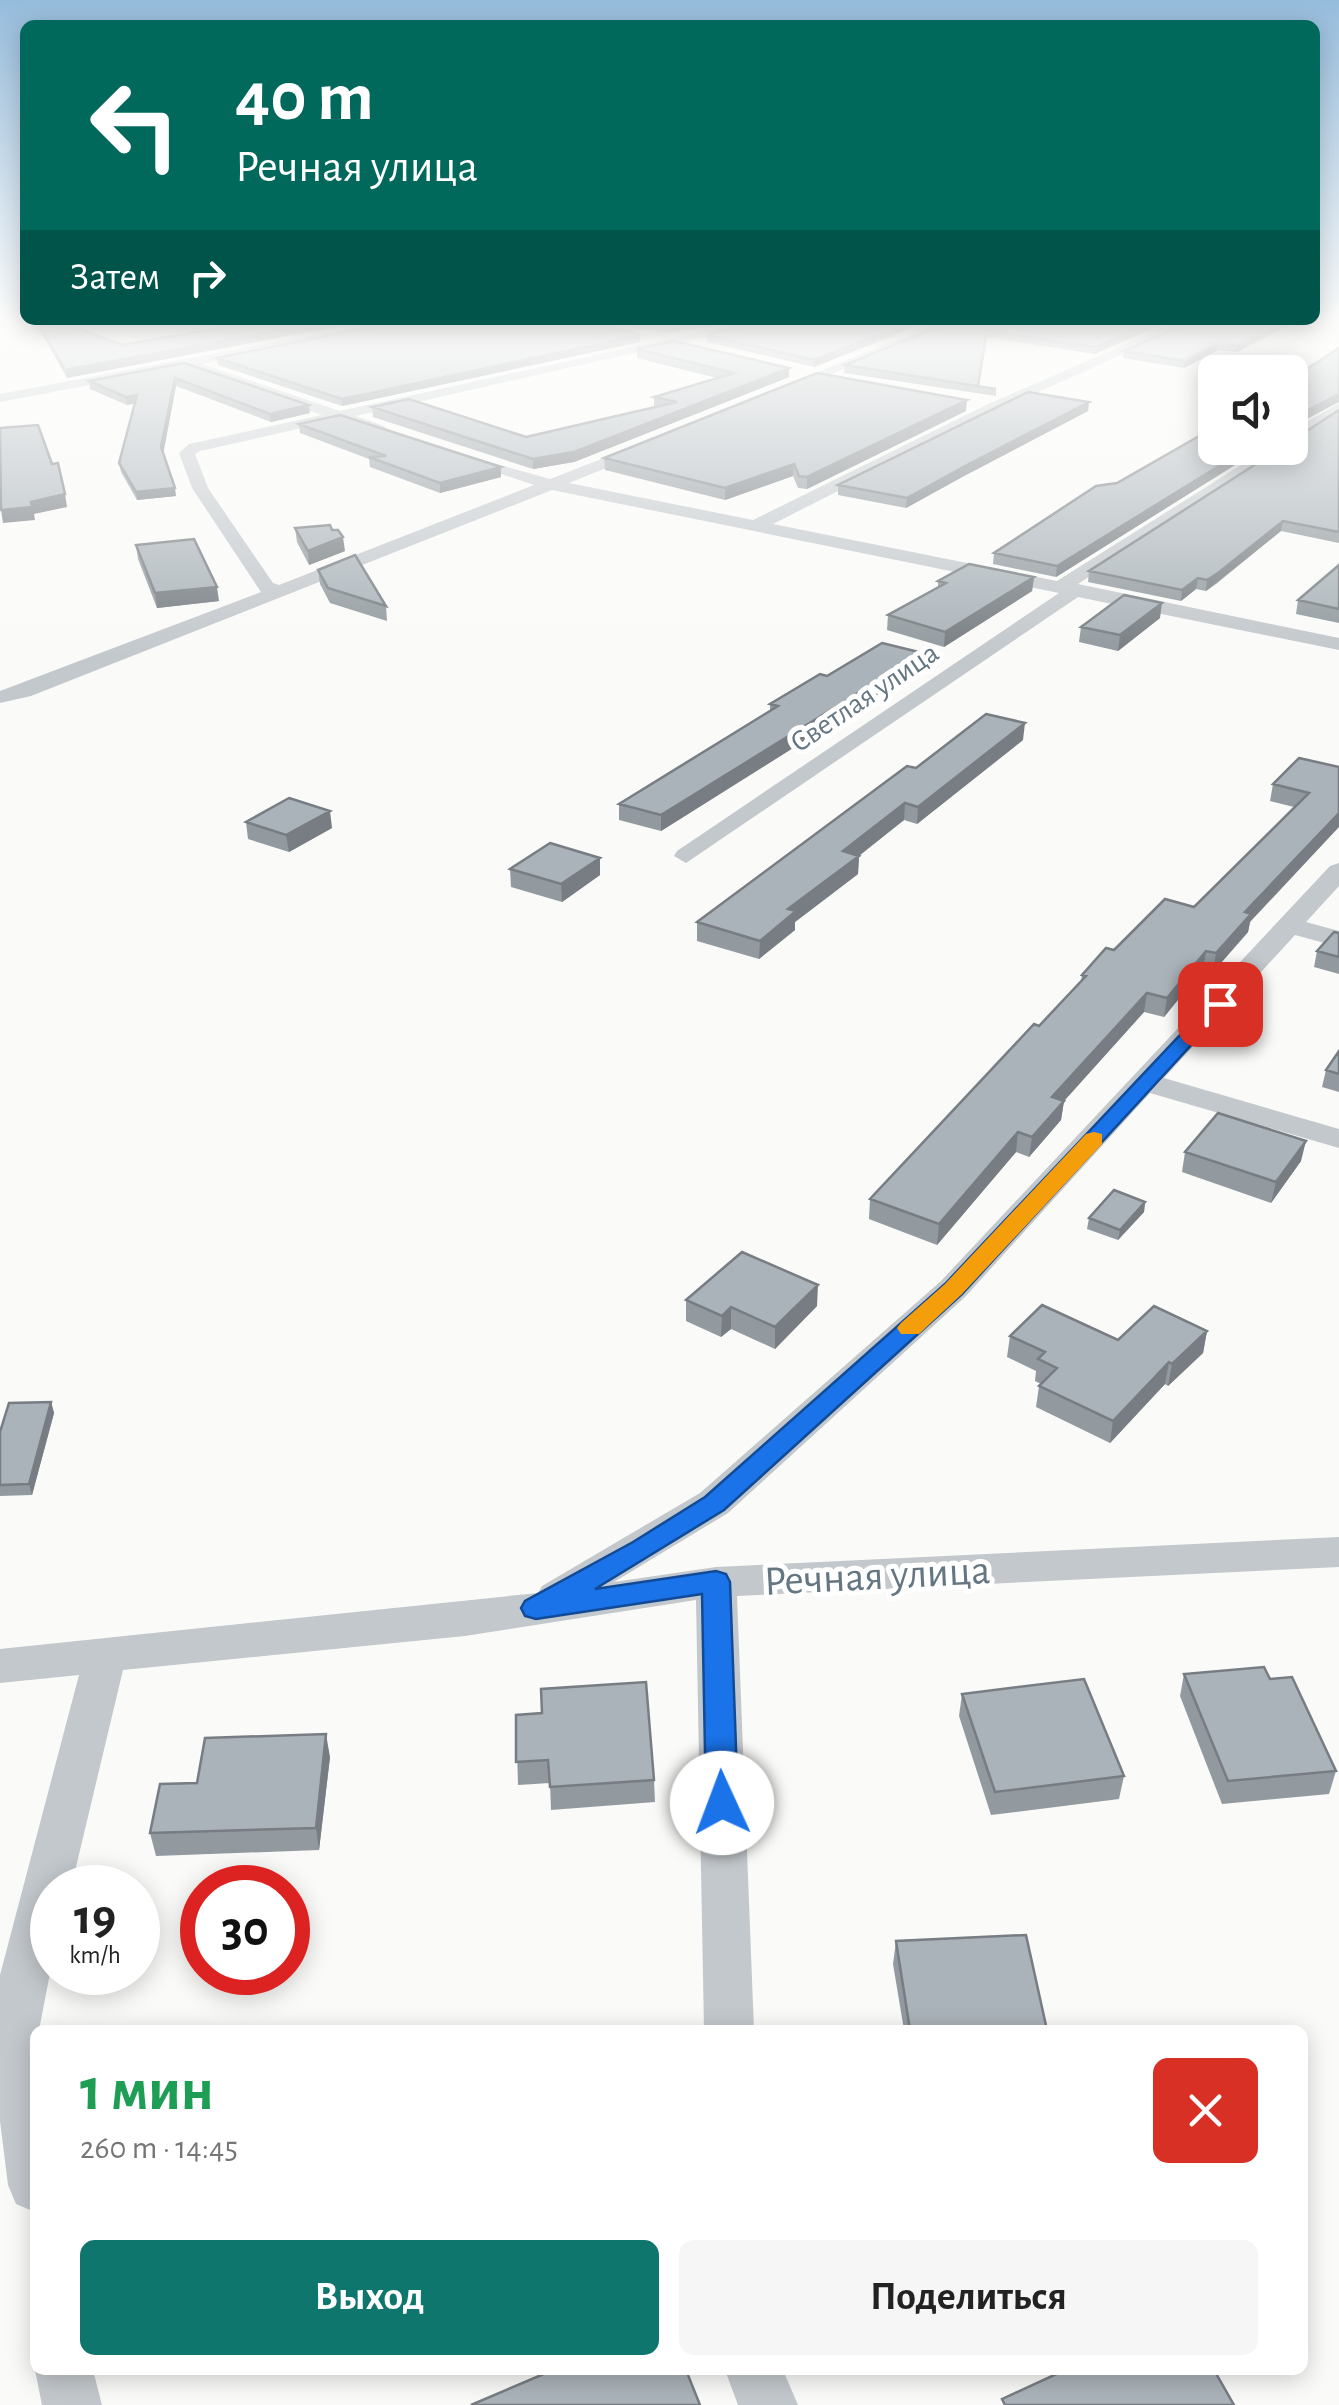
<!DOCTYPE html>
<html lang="ru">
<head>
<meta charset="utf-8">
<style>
  :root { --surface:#fff; --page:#f6f6f6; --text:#222; --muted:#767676; --accent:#0f766e }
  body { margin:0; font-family:"Alegreya Sans",sans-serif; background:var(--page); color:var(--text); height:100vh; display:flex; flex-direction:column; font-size:38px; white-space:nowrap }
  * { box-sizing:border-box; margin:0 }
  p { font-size:32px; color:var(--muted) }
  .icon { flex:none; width:55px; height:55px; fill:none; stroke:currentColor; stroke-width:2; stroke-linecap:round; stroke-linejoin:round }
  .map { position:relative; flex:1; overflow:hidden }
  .panel { position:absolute; left:30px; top:2025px; width:1278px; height:350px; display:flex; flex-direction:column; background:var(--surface); border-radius:15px; box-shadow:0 5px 25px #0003 }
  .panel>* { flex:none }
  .guide { position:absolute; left:20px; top:20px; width:1300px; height:305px; border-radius:15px; box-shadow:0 5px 25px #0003; background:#00695c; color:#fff; overflow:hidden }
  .buttons { position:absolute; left:1198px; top:355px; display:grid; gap:20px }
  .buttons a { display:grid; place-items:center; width:110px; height:110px; border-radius:15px; background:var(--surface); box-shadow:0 5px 25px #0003; font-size:50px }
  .speed { position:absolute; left:30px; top:1865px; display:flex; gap:20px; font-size:50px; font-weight:700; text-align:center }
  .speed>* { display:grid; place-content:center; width:130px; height:130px; border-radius:50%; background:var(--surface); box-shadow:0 5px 25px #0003; line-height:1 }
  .speed small { font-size:25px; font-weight:400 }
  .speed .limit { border:15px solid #d22; background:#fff; color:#111 }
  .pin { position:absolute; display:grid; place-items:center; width:85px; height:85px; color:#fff; margin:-42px; border-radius:20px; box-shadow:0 5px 15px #0006 }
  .me { position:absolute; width:110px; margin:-55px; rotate:358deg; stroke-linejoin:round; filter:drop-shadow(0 0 8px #0008) }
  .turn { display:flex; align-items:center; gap:35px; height:210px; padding:0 50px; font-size:45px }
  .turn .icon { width:130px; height:130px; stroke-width:2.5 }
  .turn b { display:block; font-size:70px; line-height:85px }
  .then { display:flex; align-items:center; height:95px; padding:0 50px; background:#0003; gap:20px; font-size:38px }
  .round { display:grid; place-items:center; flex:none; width:105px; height:105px; border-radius:15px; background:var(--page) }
  .headline { display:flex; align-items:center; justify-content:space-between; height:170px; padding:0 50px }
  h1 { font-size:60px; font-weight:700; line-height:75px; color:#1e9e55 }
  .button { display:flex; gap:20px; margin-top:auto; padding:20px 50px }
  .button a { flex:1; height:115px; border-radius:15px; background:var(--accent); color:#fff; font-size:40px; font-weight:700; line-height:115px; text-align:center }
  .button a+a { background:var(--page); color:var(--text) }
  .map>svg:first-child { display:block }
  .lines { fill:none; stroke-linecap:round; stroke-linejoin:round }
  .minor { fill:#c3c8cc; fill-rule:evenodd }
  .wall { fill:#929a9f }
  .shaded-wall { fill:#777d82 }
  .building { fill:#aab3b9; stroke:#777d82; stroke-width:2.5 }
  .route { fill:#1a73e8; stroke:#114b97; stroke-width:2.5 }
  .slow { fill:#f59e0b }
  .labels { text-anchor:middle; stroke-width:10; stroke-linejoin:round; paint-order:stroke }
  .far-street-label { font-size:30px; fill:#657683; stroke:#fff }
  .near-street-label { font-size:42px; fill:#657683; stroke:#fff }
</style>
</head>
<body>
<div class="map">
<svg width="1339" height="2405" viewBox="0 0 1339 2405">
  <rect width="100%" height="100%" fill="#fafaf8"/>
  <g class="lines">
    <path class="minor" d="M392 320H419L202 364 340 411 755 320H779L356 416 384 426 387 429 379 434 338 420 200 451 195 454 208 488 273 583 279 585 534 485 453 458V452L550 479 645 442 651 444V450L569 483 753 520 988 404 1182 320H1199L998 410 773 524 1057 581 1268 448H1286L1078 584 1339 638V650L1078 597 686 863 674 856 677 851 1059 593 552 490 31 696 0 703V691L261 592 192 488 179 453 189 444 322 415 185 367 0 402V394Z
      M943 320H960L787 393 775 390Z
      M1339 403V414L1290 444V432Z
      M1339 863V886L1306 922 1339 931V947L1295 935 1164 1078 1339 1129V1148L1150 1093 965 1297 728 1513 614 1582 716 1567 1339 1537V1567L737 1596 754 2030H704L696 1600 465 1636 123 1670 71 1888H52V1963L39 2030H35V2212L16 2204 8 2185 0 2121V1975L79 1675 0 1683V1649L538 1593 542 1586 700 1493 941 1281 1330 866Z
      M35 2370H93L102 2405H42Z
      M725 2370H783L798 2405H738Z"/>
  </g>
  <path class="wall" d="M34 320H56L122 345 67 378Z
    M596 320H754L665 333Z
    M932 320 814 367 707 342V335Z
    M954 320H1172L1094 354 986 337 979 386 996 389V396L844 373 845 365Z
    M1298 320 1237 352 1218 350 1184 368 1123 358 1124 351Z
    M640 335V342L342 406 218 365 217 358Z
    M637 349 789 368V377L574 462 533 469 373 417 372 407 526 437 657 407 654 406V397L717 378 637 358Z
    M184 363 310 413 271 422 176 386 163 452 176 496 137 500 121 472 119 463 135 403 127 405 90 389 89 381Z
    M1089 402 1088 411 964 476 906 508 838 495V485Z
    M1339 410V543L1281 531 1216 584 1206 591 1196 589 1181 601 1088 582 1089 571Z
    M966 411 807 489 798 488 793 476 725 500 605 470 604 458Z
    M299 424 501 477 440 493 370 467 369 459 300 433Z
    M1215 448H1262L1056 577 993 564 994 553 1117 483Z
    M295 528 345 551 309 565 297 542Z
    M136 545 219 601 157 608 138 559Z
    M1339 565V623L1296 614 1298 600Z
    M318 570 386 606 387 621 330 603 320 584Z
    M1034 577 1032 591 944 647 887 630 888 615 938 587V581Z
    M1160 618 1118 651 1079 642 1081 627Z
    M923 653 922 667 661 831 619 820V804L770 711V704L827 676Z
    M1023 740 917 824 904 820 859 856 858 874 795 922V930L759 959 697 941V922L916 768Z
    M1339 767 1250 922 1248 932 1213 972 1203 969 1164 1017 1144 1012 1064 1101 1061 1120 1029 1157 1016 1152 937 1245 869 1219 870 1199 1081 982 1082 975 1114 950 1194 907 1294 807 1270 801 1273 784Z
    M246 822 332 828 289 852 248 839Z
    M510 869 600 875 562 902 511 887Z
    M1339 933V974L1314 967 1317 951Z
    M1339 1051V1092L1322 1087 1326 1070Z
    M1185 1152 1301 1161 1271 1203 1182 1172Z
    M1145 1202 1144 1212 1118 1240 1087 1229 1089 1218Z
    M686 1300 817 1306 775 1349 731 1329 721 1337 686 1321Z
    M1207 1331 1203 1353 1168 1386 1165 1384 1110 1443 1036 1407 1039 1386 1041 1384 1035 1381 1036 1371 1007 1357 1010 1336 1118 1340Z
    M51 1402 54 1413 32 1495 0 1496V1432Z
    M1184 1674 1270 1679 1336 1771 1329 1794 1222 1804 1180 1696Z
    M962 1694 1124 1776 1119 1799 991 1815 959 1716Z
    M516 1715 654 1780 655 1802 551 1810 550 1783 518 1785Z
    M330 1757 319 1850 156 1856 150 1833Z
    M896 1941 1047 2030H904L893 1964Z"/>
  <path class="shaded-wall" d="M336 320H372L67 378 65 370Z
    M710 320H754L665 333V327Z
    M916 320H932L814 367V360Z
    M1158 320H1172L1094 354 1095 347Z
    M1287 320H1298L1237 352 1238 346Z
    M640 335V342L342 406V399Z
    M1219 343 1218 350 1184 368 1185 361Z
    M789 368V377L574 462 533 469V459Z
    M175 378 176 386 163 455 161 447Z
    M1339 394V402L1290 428V419Z
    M137 395 138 403 127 405 126 397Z
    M967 400 966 411 807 489V477Z
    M1089 402 1088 411 964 476 906 508 907 498 965 466Z
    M309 405 310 413 271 422 270 414Z
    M1248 448H1262L1056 577 1057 566Z
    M794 464 793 476 725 500V488Z
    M501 467V477L440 493V483Z
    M175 488 176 496 137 500 136 492Z
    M65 494 67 507 34 514 35 520 3 523 1 510Z
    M1283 521 1281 531 1206 591 1207 580Z
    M343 537 345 551 309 565 308 551Z
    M1034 577 1032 591 944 647 945 632Z
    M1198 578 1196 589 1181 601 1182 590Z
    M217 587 219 601 157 608 155 593Z
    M1162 603 1160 618 1118 651 1120 635Z
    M923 653 922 667 661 831V815Z
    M1025 723 1023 740 917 824 918 807Z
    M905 803 904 820 842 869 843 851Z
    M330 811 332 828 289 852 286 835Z
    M1339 813V827L1250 922 1248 932 1213 972 1216 953 1245 912Z
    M859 856 858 874 795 922V930L759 959 760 941 788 909Z
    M600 858V875L562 902 561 884Z
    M1206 951 1203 969 1164 1017 1167 998Z
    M1147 993 1144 1012 1064 1101 1061 1120 1029 1157 1032 1137 1052 1097Z
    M1018 1132 1016 1152 937 1245 939 1224Z
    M1306 1141 1301 1161 1271 1203 1276 1182Z
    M1145 1202 1144 1212 1118 1240 1120 1230Z
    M818 1285 817 1306 775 1349V1327Z
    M731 1307V1329L721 1337 722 1316Z
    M1207 1331 1203 1353 1168 1386 1172 1364Z
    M1169 1362 1165 1384 1110 1443 1113 1421Z
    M51 1402 54 1413 32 1495 29 1484Z
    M326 1734 330 1757 319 1850 316 1828Z"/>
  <path class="building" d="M36 320H56L122 345 265 320H336L65 370Z
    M405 320H586L640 335 342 399 217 358Z
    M630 320H710L665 327Z
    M768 320H916L814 360 707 335Z
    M954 320H1158L1095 347 987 331 978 386 996 389 845 365Z
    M1194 320H1287L1238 346 1219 343 1185 361 1124 351Z
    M674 341 789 368 574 452 533 459 372 407 409 399 526 437 677 402 654 397 734 373 637 349Z
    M1339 348V394L1290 419V380Z
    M184 363 309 405 270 414 175 378 161 447 175 488 136 492 119 463 137 395 126 397 89 381Z
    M817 373 967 400 807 477 799 476 794 464 725 488 604 458Z
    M1028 392 1089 402 965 466 907 498 838 485Z
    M1339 410V532L1283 521 1218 573 1207 580 1198 578 1182 590 1089 571 1281 448H1290V442Z
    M340 415 501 467 440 483 369 457 386 456 299 424Z
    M38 425 52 464 58 463 65 494 31 502 32 507 1 510 0 428Z
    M1215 427V448H1248L1057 566 994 553 1096 486 1117 483Z
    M330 525 332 530H338L343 537 308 551 295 528Z
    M194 539 217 587 155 593 136 545Z
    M355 555 386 606 328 588 318 570Z
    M969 564 1034 577 945 632 888 615 946 583 938 581Z
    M1339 565V609L1298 600Z
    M1124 595 1162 603 1120 635 1081 627Z
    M882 643 923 653 661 815 619 804 778 706 770 704 820 674 827 676Z
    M986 714 1025 723 918 807 905 803 843 851 859 856 788 909 796 911 760 941 697 922 907 766 916 768Z
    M1299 758 1339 767V813L1245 912 1251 914 1216 953 1206 951 1167 998 1147 993 1052 1097 1064 1101 1032 1137 1018 1132 939 1224 870 1199 1034 1024 1039 1026 1086 976 1082 975 1106 948 1114 950 1165 899 1194 907 1309 793 1273 784Z
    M289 798 330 811 286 835 246 822Z
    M550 843 600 858 561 884 510 869Z
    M1334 932 1339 933V957L1317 951Z
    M1339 1051V1074L1326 1070Z
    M1218 1113 1306 1141 1276 1182 1185 1152Z
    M1114 1190 1145 1202 1120 1230 1089 1218Z
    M742 1252 818 1285 775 1327 731 1307 722 1316 686 1300Z
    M1042 1305 1118 1340 1154 1306 1207 1331 1172 1364 1169 1362 1113 1421 1039 1386 1057 1368 1038 1359 1045 1352 1010 1336Z
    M51 1402 29 1484 0 1485V1432L9 1403Z
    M1264 1667 1270 1679 1292 1677 1336 1771 1228 1781 1184 1674Z
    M1084 1679 1124 1776 995 1792 962 1694Z
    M646 1682 654 1780 550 1787 548 1760 516 1762V1715L542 1713 541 1689Z
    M326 1734 316 1828 150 1833 160 1784 197 1783 205 1738Z
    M1026 1935 1047 2030H910L896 1941Z
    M553 2370H686L700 2405H471Z
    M1065 2370H1214L1234 2405H1005L1002 2399Z"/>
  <linearGradient id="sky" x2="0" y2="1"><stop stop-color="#96bcdc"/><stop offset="0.49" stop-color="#fdfdfc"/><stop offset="1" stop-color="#fdfdfc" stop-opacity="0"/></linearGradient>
  <rect width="1339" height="657" fill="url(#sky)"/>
  <path class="route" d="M1213 1000 1229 1004 962 1294 724 1510 595 1589 716 1571 726 1574 730 1582 738 1803 733 1812 722 1816 710 1812 706 1803 702 1594 536 1619 525 1616 521 1608 525 1601 633 1542 705 1497 945 1284Z"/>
  <path class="slow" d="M1094 1132 1102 1134V1144L962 1294 919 1334H901L897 1328 901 1323 945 1284 1086 1134Z"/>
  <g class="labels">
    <g class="far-street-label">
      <text transform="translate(864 697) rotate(-34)" y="10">Светлая улица</text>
    </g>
    <g class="near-street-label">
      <text transform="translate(877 1574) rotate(-3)" y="15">Речная улица</text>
    </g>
  </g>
</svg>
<div class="buttons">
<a><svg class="icon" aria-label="sound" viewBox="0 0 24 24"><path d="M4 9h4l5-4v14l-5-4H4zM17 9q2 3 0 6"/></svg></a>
</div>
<div class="speed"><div>19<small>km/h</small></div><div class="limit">30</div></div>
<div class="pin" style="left:1220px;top:1004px;background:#d93025"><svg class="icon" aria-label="arrive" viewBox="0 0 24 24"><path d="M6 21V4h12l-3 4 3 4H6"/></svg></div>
<svg class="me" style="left:722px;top:1803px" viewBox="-20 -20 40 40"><circle r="19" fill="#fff"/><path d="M0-13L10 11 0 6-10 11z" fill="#1a73e8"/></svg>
<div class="guide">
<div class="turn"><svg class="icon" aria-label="left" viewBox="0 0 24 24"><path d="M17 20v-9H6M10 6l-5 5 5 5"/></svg><div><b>40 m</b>Речная улица</div></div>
<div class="then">Затем<svg class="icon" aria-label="right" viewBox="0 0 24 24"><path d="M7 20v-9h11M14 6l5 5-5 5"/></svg></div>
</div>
<section class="panel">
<div class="headline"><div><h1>1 мин</h1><p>260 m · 14:45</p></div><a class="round" style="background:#d93025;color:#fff"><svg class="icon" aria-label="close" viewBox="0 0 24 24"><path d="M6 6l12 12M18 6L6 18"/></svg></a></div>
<div class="button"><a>Выход</a><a>Поделиться</a></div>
</section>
</div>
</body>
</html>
